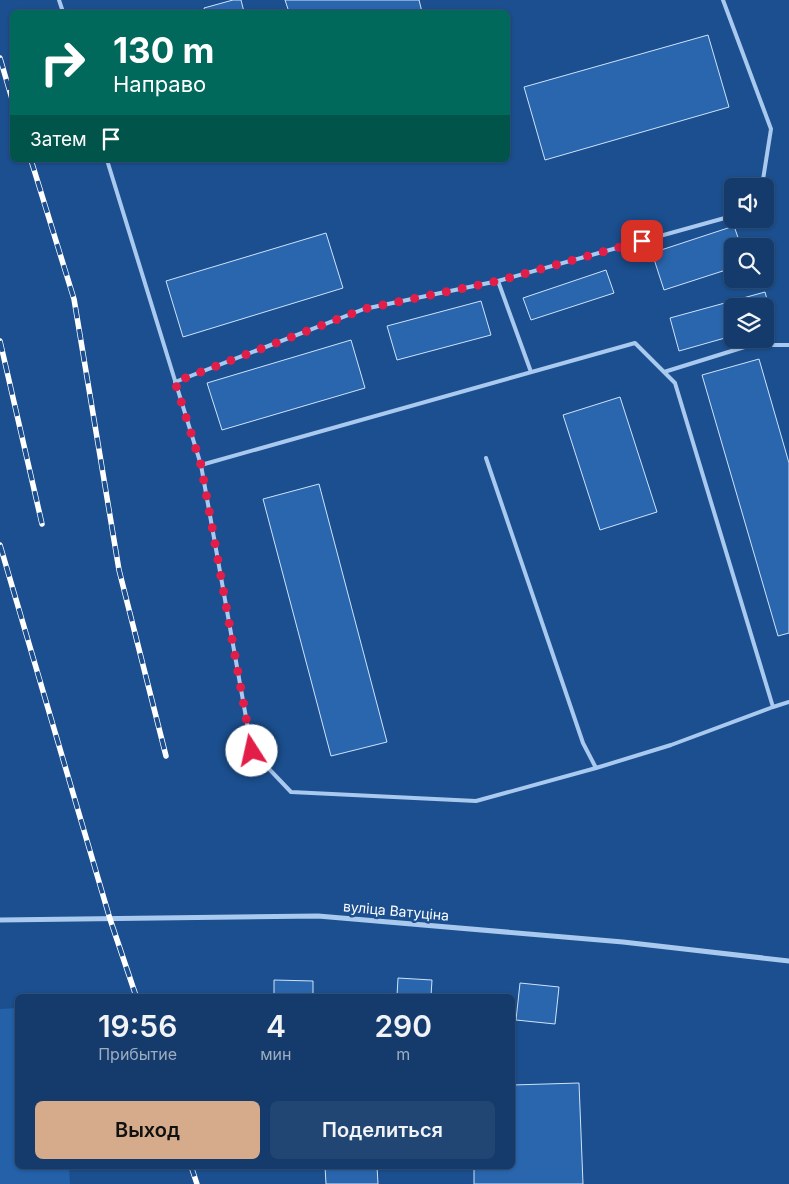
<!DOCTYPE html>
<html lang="ru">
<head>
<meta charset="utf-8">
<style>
  :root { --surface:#143b6b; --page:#214673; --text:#f1f3f6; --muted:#9dadc1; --line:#33557e; --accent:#d6ab8b }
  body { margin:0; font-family:Inter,sans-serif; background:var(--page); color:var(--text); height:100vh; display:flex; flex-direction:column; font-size:19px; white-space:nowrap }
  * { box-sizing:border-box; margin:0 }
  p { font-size:16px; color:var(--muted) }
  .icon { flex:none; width:28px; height:28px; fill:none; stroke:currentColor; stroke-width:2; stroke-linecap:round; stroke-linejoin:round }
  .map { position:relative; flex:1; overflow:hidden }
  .panel { position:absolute; left:15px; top:994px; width:500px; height:175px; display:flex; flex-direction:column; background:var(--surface); border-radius:8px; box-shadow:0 1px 4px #0004,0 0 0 1px var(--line) }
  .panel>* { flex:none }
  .guide { position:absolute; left:10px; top:10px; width:500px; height:152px; border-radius:8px; box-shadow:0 1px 4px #0004,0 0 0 1px var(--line); background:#00695c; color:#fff; overflow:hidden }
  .fabs { position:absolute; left:724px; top:178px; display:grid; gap:10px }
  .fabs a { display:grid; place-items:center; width:50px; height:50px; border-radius:8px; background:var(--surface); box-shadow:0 1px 4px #0004,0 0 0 1px var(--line); font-size:25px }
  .pin { position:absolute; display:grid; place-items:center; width:42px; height:42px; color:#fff; margin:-21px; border-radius:10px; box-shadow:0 2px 8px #0006 }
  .me { position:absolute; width:55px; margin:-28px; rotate:350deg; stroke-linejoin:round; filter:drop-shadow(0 0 4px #0008) }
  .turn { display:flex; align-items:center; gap:18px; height:105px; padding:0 20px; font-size:22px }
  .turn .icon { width:65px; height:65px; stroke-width:2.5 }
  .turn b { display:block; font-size:35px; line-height:42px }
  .then { display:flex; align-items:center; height:48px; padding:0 20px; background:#0003; gap:10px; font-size:19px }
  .eta { display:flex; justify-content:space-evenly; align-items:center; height:85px; text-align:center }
  .eta b { font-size:30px; font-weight:600; line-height:35px }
  .primary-button { display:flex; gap:10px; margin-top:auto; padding:10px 20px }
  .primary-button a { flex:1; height:58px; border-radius:8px; background:var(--accent); color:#111; font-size:20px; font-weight:600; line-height:58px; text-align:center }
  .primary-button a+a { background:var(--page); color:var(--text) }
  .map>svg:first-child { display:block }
  .green { fill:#2461a8 }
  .building { fill:#2a66ad; stroke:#cfe3fa }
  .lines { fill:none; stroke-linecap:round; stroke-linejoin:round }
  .service { stroke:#a9c9ee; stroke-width:4 }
  .minor { stroke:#a9c9ee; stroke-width:5 }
  .rail-casing { stroke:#fff; stroke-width:5.5 }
  .rail { stroke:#1b4f8f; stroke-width:4; stroke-dasharray:11; stroke-linecap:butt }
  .route { stroke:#e11d48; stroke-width:9; stroke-dasharray:0 16.2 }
  .labels { text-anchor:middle; stroke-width:5; stroke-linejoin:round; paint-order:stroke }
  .street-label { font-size:14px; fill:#fff; stroke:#1b4f8f }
</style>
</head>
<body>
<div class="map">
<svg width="789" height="1184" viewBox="0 0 789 1184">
  <rect width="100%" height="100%" fill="#1b4f8f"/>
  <path class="green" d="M17 1008 18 1166H69L70 1184H0V1009Z"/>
  <path class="building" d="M233 0H241L244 12H205L204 8Z
    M285 0H419L422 12H289Z
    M708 35 729 107 545 160 524 87Z
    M734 226 741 246H732V268L664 290 652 253Z
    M326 233 343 288 183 337 166 281Z
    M606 270 614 293 531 320 523 298Z
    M765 292 774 325 765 328V306H732V336L679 351 670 318Z
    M481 301 491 335 397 360 387 326Z
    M351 340 365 388 222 430 207 383Z
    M759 359 789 463V633L778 636 702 375Z
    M620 397 657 512 600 530 563 415Z
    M319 484 387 742 331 756 263 499Z
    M398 978 432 980 431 996H397Z
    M274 980 313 981V996H274Z
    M520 983 559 987 555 1024 516 1020Z
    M579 1083 583 1184H474V1166H512V1085Z
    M325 1166H377L378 1184H326Z"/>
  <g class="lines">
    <path class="service" d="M59 0 63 12
      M723 0 771 129 762 186
      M107 160 201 465
      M498 281 531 372
      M664 372 751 345H789
      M175 382 364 309 498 281 732 216
      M486 458 583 743 596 768 476 801 291 792 252 751 201 465 635 343 675 383 773 707 671 745 596 768
      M773 707 789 702"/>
    <path class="minor" d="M0 920 318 916 623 942 789 961"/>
    <defs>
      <path id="rail" d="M0 58 12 99
        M31 160 74 299 119 570 166 756
        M0 341 42 524
        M0 545 110 919 136 996
        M191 1166 197 1184"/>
    </defs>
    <use href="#rail" class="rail-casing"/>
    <use href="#rail" class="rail"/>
  </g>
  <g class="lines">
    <path class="route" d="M252 751 201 465 175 382 364 309 498 281 642 241"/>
  </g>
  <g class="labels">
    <g class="street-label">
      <text transform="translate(396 911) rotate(5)" y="5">вуліца Ватуціна</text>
    </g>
  </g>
</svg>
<div class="fabs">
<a><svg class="icon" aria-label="sound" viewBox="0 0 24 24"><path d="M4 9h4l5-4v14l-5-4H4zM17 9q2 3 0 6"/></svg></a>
<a><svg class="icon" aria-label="search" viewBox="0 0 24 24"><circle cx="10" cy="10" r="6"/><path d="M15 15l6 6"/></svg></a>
<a><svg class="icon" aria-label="layers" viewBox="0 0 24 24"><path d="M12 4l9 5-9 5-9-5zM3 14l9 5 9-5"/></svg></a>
</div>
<div class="pin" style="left:642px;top:241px;background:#d93025"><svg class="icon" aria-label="arrive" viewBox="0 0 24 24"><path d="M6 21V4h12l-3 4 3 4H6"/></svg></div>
<svg class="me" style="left:252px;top:751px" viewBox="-20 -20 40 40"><circle r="19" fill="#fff"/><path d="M0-13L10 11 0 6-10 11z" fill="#e11d48"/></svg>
<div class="guide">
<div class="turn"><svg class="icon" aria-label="right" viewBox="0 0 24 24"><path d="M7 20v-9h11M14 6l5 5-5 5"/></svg><div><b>130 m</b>Направо</div></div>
<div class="then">Затем<svg class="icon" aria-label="arrive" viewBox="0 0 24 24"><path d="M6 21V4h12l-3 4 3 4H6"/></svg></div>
</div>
<section class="panel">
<div class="eta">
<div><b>19:56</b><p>Прибытие</p></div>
<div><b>4</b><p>мин</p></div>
<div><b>290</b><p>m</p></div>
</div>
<div class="primary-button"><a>Выход</a><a>Поделиться</a></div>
</section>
</div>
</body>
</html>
